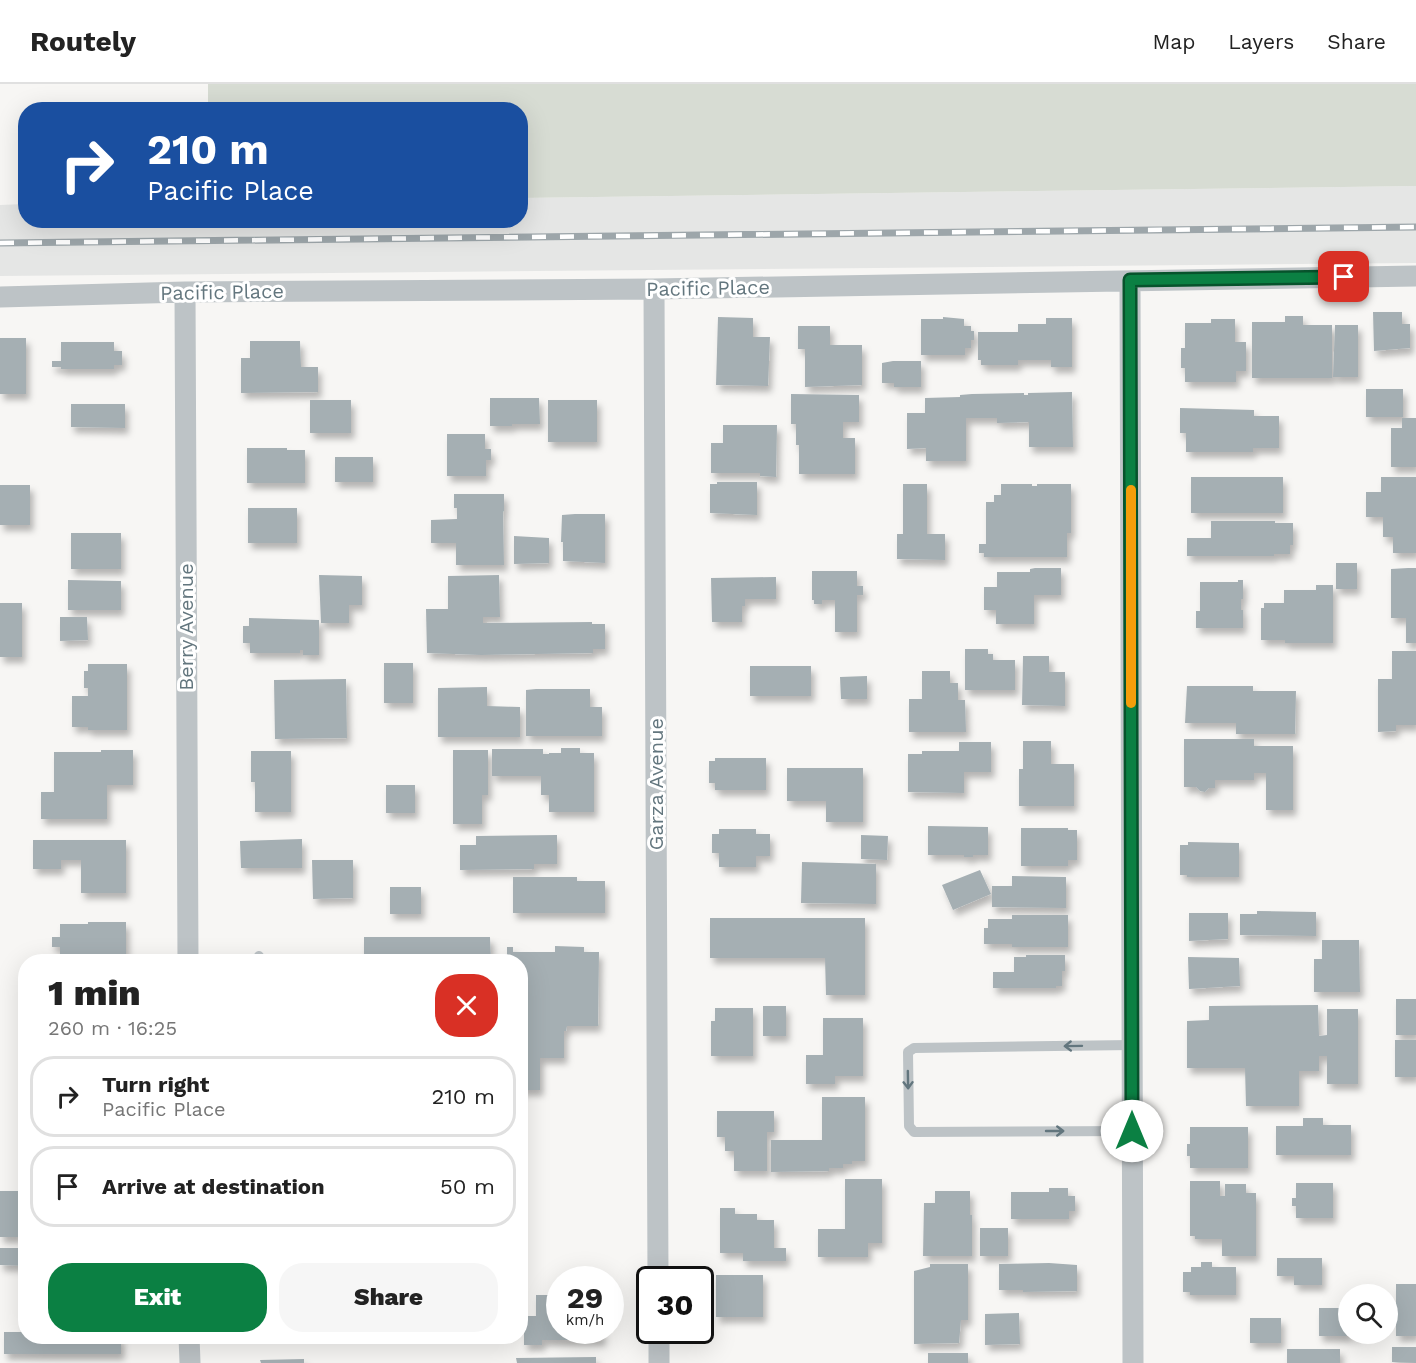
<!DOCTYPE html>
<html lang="en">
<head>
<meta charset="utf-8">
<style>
  :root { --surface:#fff; --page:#f6f6f6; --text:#222; --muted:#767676; --line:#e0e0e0; --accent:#0b8043 }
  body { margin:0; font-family:"Work Sans",sans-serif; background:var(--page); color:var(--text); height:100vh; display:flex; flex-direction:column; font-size:22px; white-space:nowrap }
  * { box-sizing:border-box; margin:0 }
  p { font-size:20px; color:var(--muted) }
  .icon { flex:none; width:33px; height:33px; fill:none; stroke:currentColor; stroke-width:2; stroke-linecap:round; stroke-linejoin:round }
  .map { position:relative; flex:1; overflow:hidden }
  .details { position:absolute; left:18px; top:870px; width:510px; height:390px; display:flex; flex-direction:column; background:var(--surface); border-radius:24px; box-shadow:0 6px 24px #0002 }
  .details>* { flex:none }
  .hud { position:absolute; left:18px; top:18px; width:510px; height:126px; border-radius:24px; box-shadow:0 6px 24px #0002; background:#1a4fa0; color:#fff; overflow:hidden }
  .fabs { position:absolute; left:1338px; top:1200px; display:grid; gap:12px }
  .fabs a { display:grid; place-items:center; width:60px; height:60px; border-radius:50%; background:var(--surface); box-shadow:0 6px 24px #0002; font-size:30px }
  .speed { position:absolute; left:546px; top:1182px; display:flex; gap:12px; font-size:30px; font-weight:700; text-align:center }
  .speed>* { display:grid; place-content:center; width:78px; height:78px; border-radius:50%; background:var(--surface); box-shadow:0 6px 24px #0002; line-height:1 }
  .speed small { font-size:15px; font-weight:400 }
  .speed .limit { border:3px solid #111; border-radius:9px; background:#fff; color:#111 }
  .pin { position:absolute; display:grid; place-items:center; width:51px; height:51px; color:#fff; margin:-26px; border-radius:12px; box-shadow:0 3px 9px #0006 }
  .me { position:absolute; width:66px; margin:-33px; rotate:0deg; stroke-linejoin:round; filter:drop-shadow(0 0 4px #0008) }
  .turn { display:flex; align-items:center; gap:21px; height:126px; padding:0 30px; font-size:27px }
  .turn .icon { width:78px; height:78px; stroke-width:2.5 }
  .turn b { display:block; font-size:42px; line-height:51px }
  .round { display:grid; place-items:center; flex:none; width:63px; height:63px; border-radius:24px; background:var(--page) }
  .summary { display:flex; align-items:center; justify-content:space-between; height:102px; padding:0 30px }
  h1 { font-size:36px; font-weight:800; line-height:45px }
  .primary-button { display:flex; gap:12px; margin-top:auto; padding:12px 30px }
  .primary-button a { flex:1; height:69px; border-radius:24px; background:var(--accent); color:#fff; font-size:24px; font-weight:800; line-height:69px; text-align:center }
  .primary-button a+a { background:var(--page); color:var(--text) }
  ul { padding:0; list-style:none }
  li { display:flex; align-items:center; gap:18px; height:81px; margin:0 12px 9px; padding:0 18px; border:3px solid var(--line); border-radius:24px }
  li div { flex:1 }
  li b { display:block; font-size:22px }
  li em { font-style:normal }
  header { display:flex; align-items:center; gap:36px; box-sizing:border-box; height:84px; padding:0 30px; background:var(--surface); border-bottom:2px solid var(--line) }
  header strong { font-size:28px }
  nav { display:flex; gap:33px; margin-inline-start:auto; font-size:21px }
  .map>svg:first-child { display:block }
  .built { fill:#e5e6e5 }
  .green { fill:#d7dcd3 }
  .building { fill:#a5afb3; filter:url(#shadow) }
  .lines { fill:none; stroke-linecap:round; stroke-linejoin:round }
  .service { stroke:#bdc3c6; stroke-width:10 }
  .minor { stroke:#bdc3c6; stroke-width:21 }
  .rail-casing { stroke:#9da6aa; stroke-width:7 }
  .rail { stroke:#fff; stroke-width:4.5; stroke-dasharray:14; stroke-linecap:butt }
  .oneway { stroke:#63767e }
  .route-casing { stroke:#07532c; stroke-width:15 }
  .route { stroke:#0b8043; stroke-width:10 }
  .slow { stroke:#f59e0b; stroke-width:10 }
  .labels { text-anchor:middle; stroke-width:6; stroke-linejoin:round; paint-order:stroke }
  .street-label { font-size:20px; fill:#63767e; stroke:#fff }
</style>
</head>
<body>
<header>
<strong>Routely</strong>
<nav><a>Map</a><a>Layers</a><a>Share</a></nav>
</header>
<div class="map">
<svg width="1416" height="1279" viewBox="0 0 1416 1279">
  <defs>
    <filter id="shadow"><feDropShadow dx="3.5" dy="6" stdDeviation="3" flood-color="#0004"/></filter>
  </defs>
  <rect width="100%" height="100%" fill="#f7f6f4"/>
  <path class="built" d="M1416 102V179L0 192V121L25 120 26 136H520L521 114Z"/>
  <path class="green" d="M208 0H1416V102L521 114 520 26 208 25Z"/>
  <path class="building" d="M1373 228H1402V240H1410V264L1374 267Z
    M1285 232H1303V241H1332V294H1252V238H1285Z
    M718 233 753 234V253H770L768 302 716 301Z
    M943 233 964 235V242H971V247H974V256H971V264H965V271H921V235H943Z
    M1046 234H1072V283H1051V276H1018V281H981V276H978V248H1018V240H1046Z
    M1211 235H1235V258H1246V287H1236V298H1185V284H1181V264H1185V239H1211Z
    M1335 241H1358V293H1333Z
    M798 242H830V261H862V301L805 303V265H798Z
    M0 254H26V310H0Z
    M250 257H300L301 283H318V308L241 309V274H250Z
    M61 258H114V267H122V281H114V285H61V283H52V277H61Z
    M893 277H921V303H894V299H882V279Z
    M1366 305H1403V333H1366Z
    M1072 308 1073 363H1029V338L997 339V334H966V377H926V364L907 365V329H925V314L960 313V311L972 310 1024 309V311H1028V309Z
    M791 310 859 311V338H843V354H855V390H799V361H796V340H791Z
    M490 314H539L540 340H512V342H490Z
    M310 316H351V349H310Z
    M548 316H597V358H548Z
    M71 320H125V344L71 343Z
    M1180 324 1254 326V332H1279V364H1253V368H1186V349H1180Z
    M1402 334H1416V383H1391V344H1402Z
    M723 341H777L776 393 760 392V389H711V359H723Z
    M447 350H485V365H491V376H486V392H447Z
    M247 364H287V366H305V399H247Z
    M335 373H373V398H335Z
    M1191 393H1283V429H1191Z
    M1381 393H1416V469H1393V453H1383V433H1366V408H1381Z
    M717 398H757V431L710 429V400H717Z
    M903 400H927V450H945V476L897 475V450H903Z
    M1001 400H1032V402H1037V400H1071V449H1067V473H984V469H979V460H986V418H994V411H1001Z
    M0 401H30V441H0Z
    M454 410H504V427H503L504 481H456V459H431V436L457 435V424H454Z
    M248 424H297V459H248Z
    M575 430H605V479L563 477V458H561L562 431Z
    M1211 437H1275V439H1293V461H1290V470H1274V472H1187V454H1211Z
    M71 449H121V485H71Z
    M514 452 549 454V479L514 480Z
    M1336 479H1357V505H1336Z
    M1035 484H1061V511H1034V540H996V526H984V503H997V488H1030V485Z
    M1408 484H1416V559H1406V534H1391V485Z
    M812 487H857V502H863V511H857V548H835V516H822V520H814V516H812Z
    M319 491 362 492V521H349V539H321Z
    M499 491 500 533H483V539L592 538V540H605V565H593V569L481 571 427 569 426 525H448V492Z
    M776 493V515H745V522H742V538H712L711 494Z
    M68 496 121 497V526H68Z
    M1238 496H1243V515H1241V526H1243V544H1196V527H1200V498H1238Z
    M1316 501H1333V559H1285V556H1261V524H1264V519H1284V506H1316Z
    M0 519H22V573H0Z
    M60 533H87L88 556 60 557Z
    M249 534 319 536V571H303V566H300V569H250V559H243V542H249Z
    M965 565H988V570H993V576H1015V606H965Z
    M1392 567H1416V641H1396V647L1378 648V595H1392Z
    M1023 572H1049V588H1065V622L1022 621Z
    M384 579H413V619H384Z
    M88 580H127V646H88V643H72V612H88V604H84V587H88Z
    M750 582H811V612H750Z
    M922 587H950V599H958V616H965L966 648H909V615H922Z
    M867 592V615H841L840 593Z
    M346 595 347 654 275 655 274 596Z
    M1187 602H1253V607H1296L1295 650H1236V639H1185Z
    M487 603V622L520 623V653H438V604Z
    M536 605H590V623H602V652H526V606Z
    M1184 655H1254V662H1293V726H1266V689H1254V696H1215V704H1209L1205 708 1200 707 1196 703H1184Z
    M1023 657H1051V680H1074V722H1019V685H1023Z
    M959 658H991V688H964V709L908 708V670H922V667H959Z
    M561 664H580V669H594V728H549V711H541V692H492V665H543V670H549V669H561Z
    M101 666H133V701H107V735H41V708H54V668H101Z
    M453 666H488V711H482V740H453Z
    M251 667H291V728H255V698H251Z
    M715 674H766V706H715V699H709V677H715Z
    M787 684H863V738H826V717H787Z
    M386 701H415V729H386Z
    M928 742 988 743V771H973V773H964V771H928Z
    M1021 744H1068V746H1077V776H1068V782H1021Z
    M719 745H756V750H770V772H756V783H719V769H712V750H719Z
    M557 751V780H534V785L460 786V761H476V752Z
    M861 751 888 752 887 776 861 775Z
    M302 755V784H241L240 757Z
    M33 756H126V809H81V776H61V785H33Z
    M1188 758 1239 759V793H1187V791H1180V761H1188Z
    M312 776H353V814L313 815Z
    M802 778 876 780V820L801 819Z
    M980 786 991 810 953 826 942 801Z
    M1012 792 1066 793V824L992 823V802H1012Z
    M513 793H577V797H605V829H513Z
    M390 803H421V830H390Z
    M1257 827 1316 828V852L1240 851V830H1257Z
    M1189 829H1228V855L1189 857Z
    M1012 831H1068V863H1012V860H984V844H988V835H1012Z
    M710 834H865V911H826L825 874H710Z
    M88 838H126V871L60 870V863H52V853H60V840H88Z
    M364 853H490L491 878H364Z
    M1322 856H1359L1360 908H1314V875H1322Z
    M555 862 584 863V868H599L598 942H567L566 947H564V974H540V1006H520V878H507V863H513V868H555Z
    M1026 871H1065V887H1062V902H1056V904H993V888H1014V873H1026Z
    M1188 873 1239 874 1240 902 1189 905Z
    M1396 915H1416V951H1396Z
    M1318 921 1319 952 1327 951V925H1358V1000H1327V972H1319V987H1299V1022H1246L1245 984H1187V937L1209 936V922Z
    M763 922H786V952H763Z
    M715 924H753V972H711V937H715Z
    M823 934H863V992H835V1000H806V971H823Z
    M23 946H26V979H23Z
    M1395 956H1416V993H1395Z
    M822 1013H865V1077H852V1080H843V1084H829V1087L771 1088V1056H822Z
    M717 1027H774V1048H767V1087H734V1067H725V1053H717Z
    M1303 1034H1323V1041H1351V1071H1276V1042H1303Z
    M1190 1043H1248V1084H1190V1072H1187V1060H1190Z
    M845 1095H882V1159H868V1173H818V1145H845Z
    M1190 1097H1220V1112H1225V1100H1246V1109H1256V1172H1222V1155H1195V1152H1190Z
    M1296 1099H1333V1134H1296V1122H1292V1114H1296Z
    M1049 1104H1068V1112H1075V1127H1069V1135H1011V1108H1049Z
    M0 1107H24V1135H19V1153H0Z
    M935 1107H970V1131H972V1172H923L924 1119H935Z
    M720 1124H735V1130H757V1136H774V1164H786V1177H743V1169H720Z
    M980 1144H1008V1172H980Z
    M23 1154H26V1182L0 1181V1164H23Z
    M1277 1174H1322V1201H1294V1192H1277Z
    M1201 1178H1212V1183H1236V1211H1190V1208H1183V1188H1191V1183H1201Z
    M1049 1179 1077 1181V1207L1023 1208V1206H999V1180Z
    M930 1180H968V1236H961L959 1259 914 1260V1187L930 1183Z
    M716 1191H763V1233H716Z
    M1396 1200H1416V1252H1396Z
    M536 1211H560V1246H602V1256H542V1261H524V1232H536Z
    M1319 1224H1348V1250H1358V1252H1319Z
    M1019 1229 1020 1260 985 1261V1230Z
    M1250 1234H1281V1259H1250Z
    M22 1236H26V1252H121V1270H4V1248H22Z
    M1392 1263H1416V1279L1392 1278Z
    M1287 1265H1340V1279H1287Z
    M928 1269H968V1279H928Z
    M596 1273V1279H517L516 1274Z
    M304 1275V1279H261L260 1276Z"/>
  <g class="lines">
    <path class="service" d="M259 872 260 878
      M1132 961 914 964 908 968 909 1042 914 1048 1132 1047"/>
    <path class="minor" d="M1130 197 1133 1279
      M654 205 658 1196
      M185 208 188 878
      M0 213 185 208 654 205 1416 192
      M659 1246V1279
      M189 1252 190 1279"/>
    <defs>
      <path id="rail" d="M0 159 1416 143"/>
    </defs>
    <use href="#rail" class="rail-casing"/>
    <use href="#rail" class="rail"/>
  </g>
  <defs><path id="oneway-shaft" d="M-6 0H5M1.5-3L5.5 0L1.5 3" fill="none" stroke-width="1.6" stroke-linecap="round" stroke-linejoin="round" transform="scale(1.5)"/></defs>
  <g class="oneway">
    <use href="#oneway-shaft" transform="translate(1073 962) rotate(179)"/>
    <use href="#oneway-shaft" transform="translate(908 996) rotate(89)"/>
    <use href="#oneway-shaft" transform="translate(1055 1047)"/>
  </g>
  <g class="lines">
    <defs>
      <path id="route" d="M1132 1047 1130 196 1344 193"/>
    </defs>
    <use href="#route" class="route-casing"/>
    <use href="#route" class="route"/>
    <path class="slow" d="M1131 406V619"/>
  </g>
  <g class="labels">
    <g class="street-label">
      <text transform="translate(708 204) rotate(-1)" y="7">Pacific Place</text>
      <text transform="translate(222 208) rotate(-1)" y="7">Pacific Place</text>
      <text transform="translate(186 543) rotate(-90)" y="7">Berry Avenue</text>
      <text transform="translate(656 700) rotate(-90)" y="7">Garza Avenue</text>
    </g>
  </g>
</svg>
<div class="fabs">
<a><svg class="icon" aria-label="search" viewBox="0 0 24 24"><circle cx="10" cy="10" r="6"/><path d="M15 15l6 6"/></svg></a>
</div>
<div class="speed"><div>29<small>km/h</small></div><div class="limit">30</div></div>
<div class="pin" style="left:1344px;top:193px;background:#d93025"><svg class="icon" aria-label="arrive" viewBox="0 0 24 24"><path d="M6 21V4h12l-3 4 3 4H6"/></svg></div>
<svg class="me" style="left:1132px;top:1047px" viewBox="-20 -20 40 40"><circle r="19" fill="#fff"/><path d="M0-13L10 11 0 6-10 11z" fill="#0b8043"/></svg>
<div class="hud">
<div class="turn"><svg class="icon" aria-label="right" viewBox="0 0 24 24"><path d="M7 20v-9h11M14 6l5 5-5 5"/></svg><div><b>210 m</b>Pacific Place</div></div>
</div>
<section class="details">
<div class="summary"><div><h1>1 min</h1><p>260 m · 16:25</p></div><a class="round" style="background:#d93025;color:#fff"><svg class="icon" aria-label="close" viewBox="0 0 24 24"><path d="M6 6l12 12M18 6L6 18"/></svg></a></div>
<ul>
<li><svg class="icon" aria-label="right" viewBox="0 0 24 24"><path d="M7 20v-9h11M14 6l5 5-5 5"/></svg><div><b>Turn right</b><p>Pacific Place</p></div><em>210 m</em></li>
<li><svg class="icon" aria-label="arrive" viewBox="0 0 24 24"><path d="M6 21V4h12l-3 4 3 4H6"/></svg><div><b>Arrive at destination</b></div><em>50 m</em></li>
</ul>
<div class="primary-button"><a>Exit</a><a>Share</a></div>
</section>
</div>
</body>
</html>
